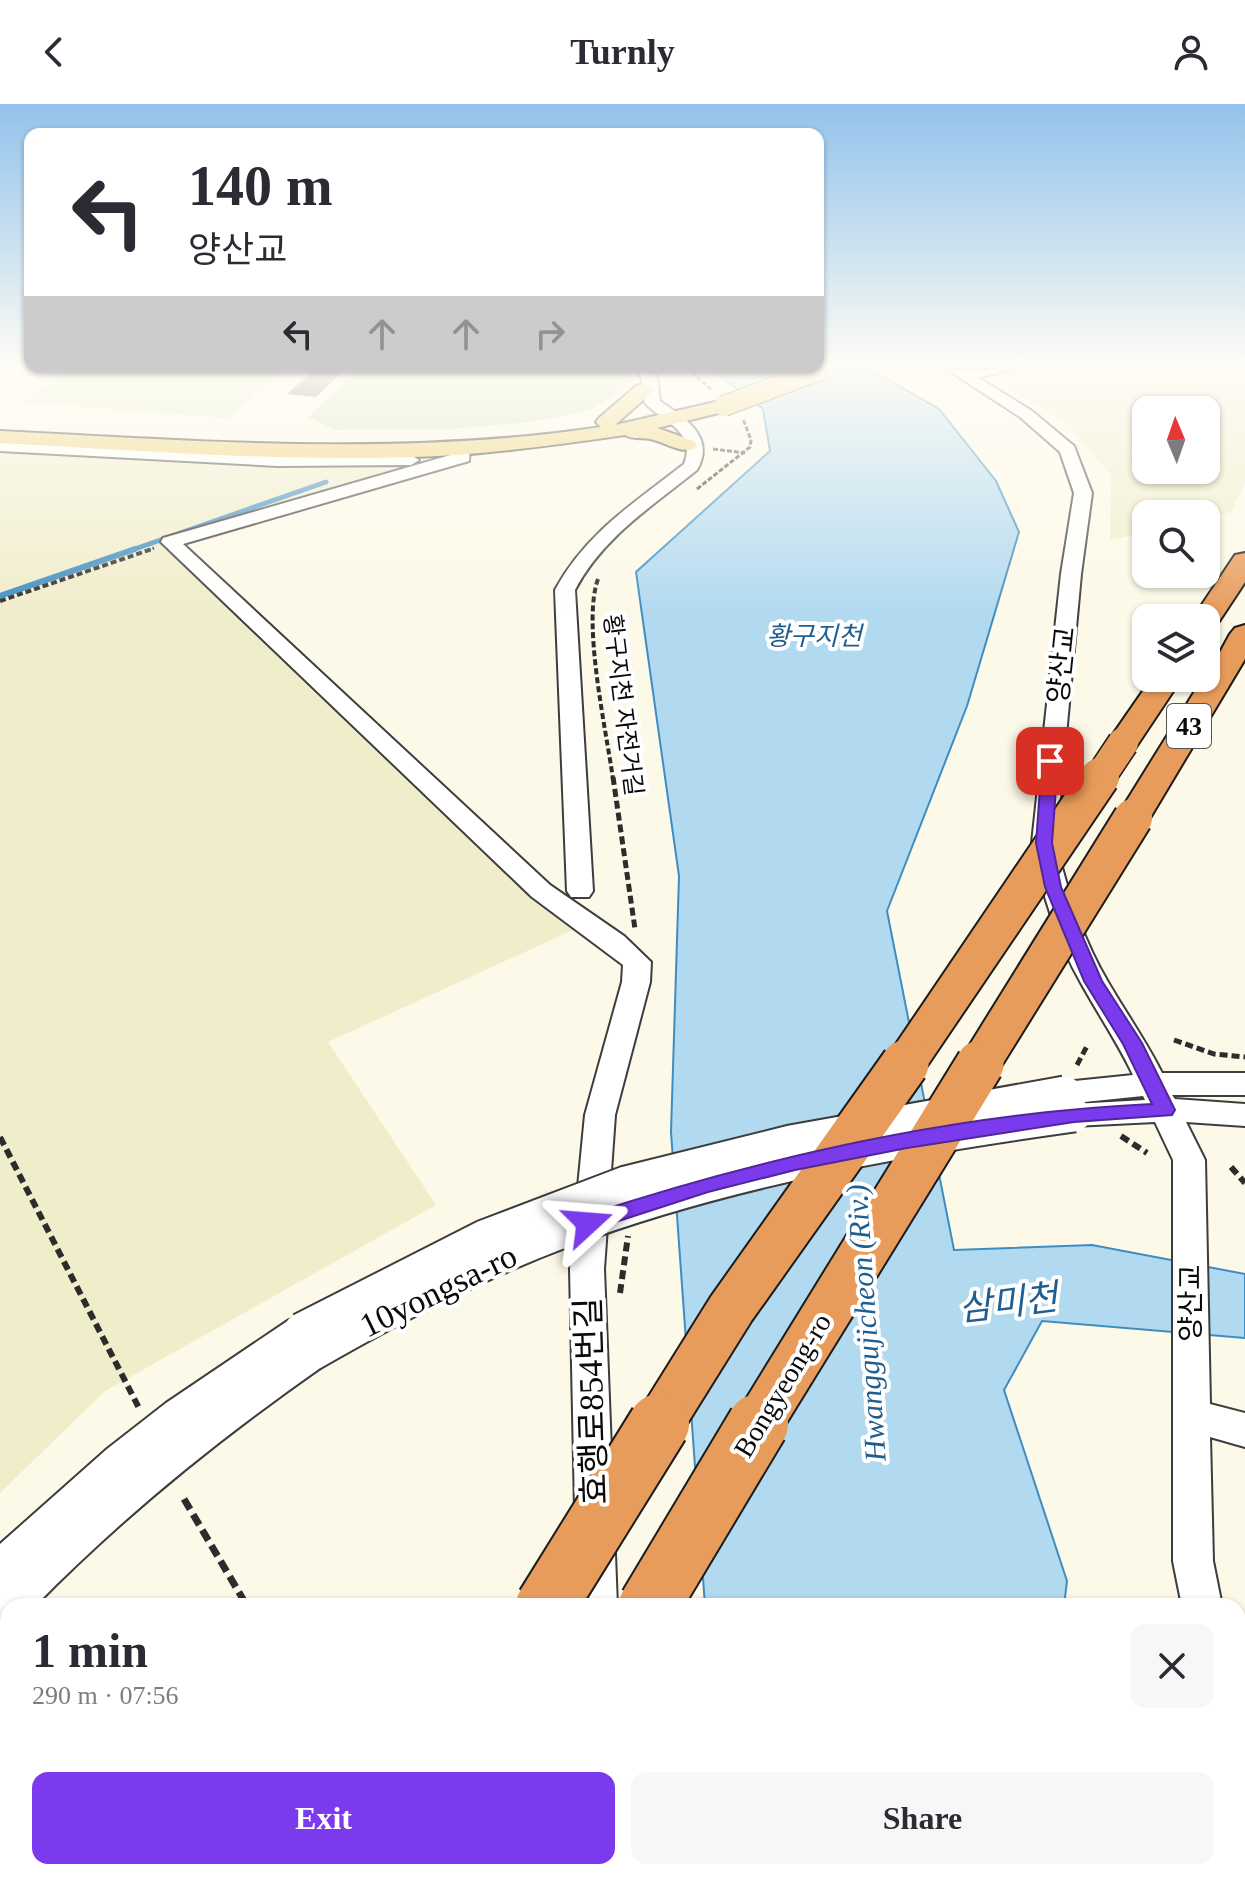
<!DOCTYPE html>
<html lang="en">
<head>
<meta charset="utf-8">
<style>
  :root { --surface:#fff; --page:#f7f7f7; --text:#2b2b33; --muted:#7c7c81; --accent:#7c3aed }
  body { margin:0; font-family:"Times New Roman","Noto Sans KR",serif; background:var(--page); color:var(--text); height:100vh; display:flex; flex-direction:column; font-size:30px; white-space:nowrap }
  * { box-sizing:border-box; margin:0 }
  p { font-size:26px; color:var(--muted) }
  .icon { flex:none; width:44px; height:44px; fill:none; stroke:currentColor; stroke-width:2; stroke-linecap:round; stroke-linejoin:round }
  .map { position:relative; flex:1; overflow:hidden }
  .panel { position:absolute; left:0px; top:1494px; width:1246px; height:282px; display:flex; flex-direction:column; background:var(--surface); border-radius:24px 24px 0 0; box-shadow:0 2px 6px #0004 }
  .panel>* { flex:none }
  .guide { position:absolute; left:24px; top:24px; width:800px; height:244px; border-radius:16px; box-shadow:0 2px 6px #0004; background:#fff; color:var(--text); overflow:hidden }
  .needle { width:52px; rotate:358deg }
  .buttons { position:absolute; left:1132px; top:292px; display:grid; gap:16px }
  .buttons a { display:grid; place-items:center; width:88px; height:88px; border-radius:16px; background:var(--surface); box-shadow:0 2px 6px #0004; font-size:40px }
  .pin { position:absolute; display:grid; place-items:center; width:68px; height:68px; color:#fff; margin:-34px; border-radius:16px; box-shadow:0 4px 12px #0006 }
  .me { position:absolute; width:88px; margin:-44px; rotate:71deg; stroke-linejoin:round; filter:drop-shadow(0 0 6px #0008) }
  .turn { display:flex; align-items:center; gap:28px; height:168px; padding:0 32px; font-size:36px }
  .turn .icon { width:104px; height:104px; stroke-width:2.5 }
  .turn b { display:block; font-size:56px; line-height:68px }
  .lanes { display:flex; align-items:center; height:76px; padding:0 32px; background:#0003; justify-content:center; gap:40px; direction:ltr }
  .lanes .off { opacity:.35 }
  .round { display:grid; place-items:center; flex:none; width:84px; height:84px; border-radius:16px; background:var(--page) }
  .summary { display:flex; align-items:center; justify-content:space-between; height:136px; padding:0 32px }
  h1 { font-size:48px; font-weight:700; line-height:60px }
  .action { display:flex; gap:16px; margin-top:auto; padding:16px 32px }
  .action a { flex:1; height:92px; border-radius:16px; background:var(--accent); color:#fff; font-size:32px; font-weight:700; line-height:92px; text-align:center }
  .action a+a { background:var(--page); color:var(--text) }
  header { display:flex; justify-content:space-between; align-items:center; height:104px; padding:0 32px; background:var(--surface); font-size:36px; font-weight:700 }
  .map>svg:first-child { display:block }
  .farmland { fill:#f0edcb; fill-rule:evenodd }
  .green { fill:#cee4b6 }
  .pitch { fill:#dfecc7 }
  .water { fill:#b1d9f0; stroke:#3e8dc1; stroke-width:2 }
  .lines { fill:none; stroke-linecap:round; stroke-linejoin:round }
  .stream-far1 { stroke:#3e8dc1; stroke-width:5 }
  .stream { stroke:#3e8dc1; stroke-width:6 }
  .building { fill:#514b47 }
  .minor-casing { stroke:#3d3d3d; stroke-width:4 }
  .major-casing { stroke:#1b1b1b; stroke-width:4 }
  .highway-casing { stroke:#1b1b1b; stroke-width:4 }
  .path-far4 { stroke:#2c2c2c; stroke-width:3; stroke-dasharray:5 2; stroke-linecap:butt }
  .path-far3 { stroke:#2c2c2c; stroke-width:4; stroke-dasharray:6 3; stroke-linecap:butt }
  .path-far2 { stroke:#2c2c2c; stroke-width:5; stroke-dasharray:8 4; stroke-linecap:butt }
  .path-far1 { stroke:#2c2c2c; stroke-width:6; stroke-dasharray:9 5; stroke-linecap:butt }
  .path { stroke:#2c2c2c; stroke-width:7; stroke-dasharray:12 6; stroke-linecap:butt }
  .minor { fill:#fff; fill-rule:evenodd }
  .major { fill:#edcd68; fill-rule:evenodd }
  .highway { fill:#e89c5b; fill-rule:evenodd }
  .minor-bridge-casing { stroke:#3d3d3d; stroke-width:37; stroke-linecap:butt }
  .major-bridge-casing { stroke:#1b1b1b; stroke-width:22; stroke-linecap:butt }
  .highway-bridge-far3-casing { stroke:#1b1b1b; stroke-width:33; stroke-linecap:butt }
  .highway-bridge-far2-casing { stroke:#1b1b1b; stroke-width:42; stroke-linecap:butt }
  .highway-bridge-far1-casing { stroke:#1b1b1b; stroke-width:51; stroke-linecap:butt }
  .highway-bridge-casing { stroke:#1b1b1b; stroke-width:64; stroke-linecap:butt }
  .minor-bridge { stroke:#fff; stroke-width:33 }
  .major-bridge { stroke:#edcd68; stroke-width:20 }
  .highway-bridge-far3 { stroke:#e89c5b; stroke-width:30 }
  .highway-bridge-far2 { stroke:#e89c5b; stroke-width:38 }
  .highway-bridge-far1 { stroke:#e89c5b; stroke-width:47 }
  .highway-bridge { stroke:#e89c5b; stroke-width:60 }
  .route { fill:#7c3aed; stroke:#51269a; stroke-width:2 }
  .labels { text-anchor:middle; stroke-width:8; stroke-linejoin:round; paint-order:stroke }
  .far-street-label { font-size:24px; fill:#0a0a0a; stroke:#fff }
  .far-water-label { font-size:26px; font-style:italic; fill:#1f5e90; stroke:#fff }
  .shield { fill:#fff; stroke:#545454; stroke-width:2 }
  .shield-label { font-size:26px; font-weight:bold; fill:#0a0a0a }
  .street-label { font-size:28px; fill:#0a0a0a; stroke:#fff }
  .water-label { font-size:30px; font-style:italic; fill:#1f5e90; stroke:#fff }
  .near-street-label { font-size:34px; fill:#0a0a0a; stroke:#fff }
  .near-water-label { font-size:36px; font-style:italic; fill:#1f5e90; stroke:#fff }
</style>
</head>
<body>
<header><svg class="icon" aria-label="back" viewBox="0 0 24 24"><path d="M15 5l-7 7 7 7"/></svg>Turnly<svg class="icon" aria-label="person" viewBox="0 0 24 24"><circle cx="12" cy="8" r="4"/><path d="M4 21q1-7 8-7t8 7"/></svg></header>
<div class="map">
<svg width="1245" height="1775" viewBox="0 0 1245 1775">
  <rect width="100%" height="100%" fill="#fdf9e8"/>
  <path class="farmland" d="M978 264H1245V378L1231 408 1206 414V410H1146V428L1110 436 1111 372 1068 320ZM1146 306H1206V366H1146Z
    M0 347 308 363 447 360 164 437 575 825 328 938 436 1101 105 1287 0 1389Z"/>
  <path class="green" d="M361 264H628L632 274 618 290 590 306 531 318 451 325 336 326 308 313Z"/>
  <path class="pitch" d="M70 264H282L229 314 24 298Z"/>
  <path class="water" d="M709 264H868L939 305 996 377 1019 428 967 602 887 807 954 1146 1092 1141 1245 1170V1234L1042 1217 1004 1286 1067 1477 1064 1502H705L671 1028 679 772 636 468 770 347 763 305Z
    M724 1768H1046L1048 1775H724Z"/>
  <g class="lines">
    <path class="stream-far1" d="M129 447 326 378"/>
    <path class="stream" d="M0 492 135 445"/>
  </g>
  <path class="building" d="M317 264H347L316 293 287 290Z"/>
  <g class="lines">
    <defs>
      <path id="minor" d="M636 264H651L657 273 660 297C685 314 716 333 697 366 652 402 602 434 575 486L593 787 589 793H571L567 787 555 486C586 429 634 399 684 360 697 327 663 318 645 299L641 273Z
        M945 264 968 267 1014 264 979 274 1032 307 1074 342 1092 389 1081 470 1056 739C1067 787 1083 836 1108 878 1126 909 1146 937 1162 969H1245V991H1172L1175 995 1245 1000V1022L1186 1018 1205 1056 1210 1300 1245 1309V1343L1210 1333 1213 1457 1222 1502H1182L1173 1457V1056L1155 1018 1074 1022 1063 1019 1059 1011 1063 1003 1074 1000 1145 996 1143 992 1065 1000 1054 997 1050 989 1054 981 1065 978 1133 971C1118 939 1098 910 1081 879 1057 837 1041 787 1032 739L1061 470 1074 389 1060 348 1020 313Z
        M0 337 277 352 411 351 419 356 411 361 277 362 0 347Z
        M462 338 470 343 469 357 183 440 550 781 624 832 651 858 650 878 615 1011 604 1165 617 1502H577L570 1165 585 1011 622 878 623 861 532 793 161 438 163 434 454 350V343Z
        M301 1211 313 1216 319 1226 313 1237 323 1240 328 1251 323 1262C220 1334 123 1412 35 1502H8V1526L0 1529V1440L107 1345 166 1299 289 1216Z
        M1238 1660 1245 1663V1741L1238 1738Z
        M581 1768H627L628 1775H582Z"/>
      <path id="major" d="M643 280 650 282 652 286 650 290 615 321 724 296 733 302 731 306 657 324 694 337 697 341 694 345C678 349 665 338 650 335 641 333 634 336 625 331 569 339 513 347 456 351 304 360 151 347 0 339V327C200 337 402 353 601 323L596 318 599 314 636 282Z"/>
      <path id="highway" d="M1245 449V478L1216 522 1206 525V514H1193L1235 451Z
        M1245 521V555L1150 714 1145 721 1133 724 1121 721 1116 714 1203 574H1206L1230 530 1235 524Z
        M1152 574H1182L1134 646 1123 649 1112 646 1107 639Z
        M341 1768H409L406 1775H338Z
        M455 1768H523L520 1775H452Z"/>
    </defs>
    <use href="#minor" class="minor-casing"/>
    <use href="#major" class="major-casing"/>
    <use href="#highway" class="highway-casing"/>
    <path class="path-far4" d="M686 264 711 285
      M713 345 745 349
      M697 385 750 343 751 336 743 315
      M146 447 154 444"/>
    <path class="path-far3" d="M598 475C582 519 606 625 613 675
      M0 497 152 445"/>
    <path class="path-far2" d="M613 673 635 825
      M1174 936 1214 950 1245 953
      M1077 961 1087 942"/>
    <path class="path-far1" d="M1121 1032 1147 1049
      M0 1033 140 1306
      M1231 1063 1245 1079
      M620 1189 628 1132"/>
    <path class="path" d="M184 1395 247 1502"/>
    <use href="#minor" class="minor"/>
    <use href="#major" class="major"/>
    <use href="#highway" class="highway"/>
    <defs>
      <path id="minor-bridge" d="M301 1226 484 1133 626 1079 791 1038 1065 989
        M310 1251C392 1204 477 1159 566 1126 730 1065 902 1035 1074 1011"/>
      <path id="major-bridge" d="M724 302 825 264"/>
      <path id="highway-bridge-far3" d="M1099 675 1123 639"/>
      <path id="highway-bridge-far2" d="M904 962 1100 673
        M979 962 1133 714"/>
      <path id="highway-bridge-far1" d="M658 1322 731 1205 905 960
        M757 1322 980 960"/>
      <path id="highway-bridge" d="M546 1502 659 1320
        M649 1502 758 1320"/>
    </defs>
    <use href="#minor-bridge" class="minor-bridge-casing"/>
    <use href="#major-bridge" class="major-bridge-casing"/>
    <use href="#highway-bridge-far3" class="highway-bridge-far3-casing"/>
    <use href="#highway-bridge-far2" class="highway-bridge-far2-casing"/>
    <use href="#highway-bridge-far1" class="highway-bridge-far1-casing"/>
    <use href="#highway-bridge" class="highway-bridge-casing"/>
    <use href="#minor-bridge" class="minor-bridge"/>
    <use href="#major-bridge" class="major-bridge"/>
    <use href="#highway-bridge-far3" class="highway-bridge-far3"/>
    <use href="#highway-bridge-far2" class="highway-bridge-far2"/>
    <use href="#highway-bridge-far1" class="highway-bridge-far1"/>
    <use href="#highway-bridge" class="highway-bridge"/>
  </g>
  <linearGradient id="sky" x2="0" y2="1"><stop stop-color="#92c3eb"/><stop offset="0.51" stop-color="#fefcf5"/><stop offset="1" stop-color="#fefcf5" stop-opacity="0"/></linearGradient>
  <rect width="1245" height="513" fill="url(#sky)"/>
  <path class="route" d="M1050 653 1058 657 1052 739 1061 783 1102 877 1142 939 1175 1006 1172 1011 1074 1018 907 1044 795 1066 708 1088 588 1127 581 1125 578 1119 581 1113C766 1052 957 1009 1152 1000L1123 940 1084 877 1045 783 1036 739 1042 657Z"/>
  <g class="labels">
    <g class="far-street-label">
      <text transform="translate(623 601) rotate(83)" y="8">황구지천 자전거길</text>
    </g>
    <g class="far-water-label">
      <text x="814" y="541">황구지천</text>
    </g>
    <rect class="shield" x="1167" y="600" width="44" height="44" rx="6"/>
    <g class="shield-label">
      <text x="1189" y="631">43</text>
    </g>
    <g class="street-label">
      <text transform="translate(1061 561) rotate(-84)" y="10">양산교</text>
      <text transform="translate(1190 1199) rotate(-90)" y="10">양산교</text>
      <text transform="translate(782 1281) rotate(-59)" y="10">Bongyeong-ro</text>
    </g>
    <g class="water-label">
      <text transform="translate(866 1219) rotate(-94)" y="10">Hwanggujicheon (Riv.)</text>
    </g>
    <g class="near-street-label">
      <text transform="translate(438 1186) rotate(-26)" y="12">10yongsa-ro</text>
      <text transform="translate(591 1297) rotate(-92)" y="12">효행로854번길</text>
    </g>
    <g class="near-water-label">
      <text transform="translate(1008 1198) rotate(-7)" y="13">삼미천</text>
    </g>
  </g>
</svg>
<div class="buttons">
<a><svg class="needle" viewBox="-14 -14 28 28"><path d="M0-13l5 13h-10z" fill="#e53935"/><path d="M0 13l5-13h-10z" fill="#7c7c81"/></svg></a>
<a><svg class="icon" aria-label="search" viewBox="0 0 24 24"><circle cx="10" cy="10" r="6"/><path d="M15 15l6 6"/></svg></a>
<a><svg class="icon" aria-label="layers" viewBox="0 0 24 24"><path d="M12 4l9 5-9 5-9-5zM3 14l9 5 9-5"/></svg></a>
</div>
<div class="pin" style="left:1050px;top:657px;background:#d93025"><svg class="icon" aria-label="arrive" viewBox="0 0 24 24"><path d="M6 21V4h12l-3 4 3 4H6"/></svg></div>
<svg class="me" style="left:588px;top:1119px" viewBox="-20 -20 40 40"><path d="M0-17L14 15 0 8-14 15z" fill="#7c3aed" stroke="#fff" stroke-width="4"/></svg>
<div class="guide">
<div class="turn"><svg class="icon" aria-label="left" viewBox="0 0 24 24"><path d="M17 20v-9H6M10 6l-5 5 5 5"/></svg><div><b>140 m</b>양산교</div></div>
<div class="lanes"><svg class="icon" aria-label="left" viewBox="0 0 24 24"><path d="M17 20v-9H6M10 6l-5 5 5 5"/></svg><svg class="icon off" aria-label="ahead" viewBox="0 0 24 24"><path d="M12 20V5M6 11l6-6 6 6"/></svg><svg class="icon off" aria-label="ahead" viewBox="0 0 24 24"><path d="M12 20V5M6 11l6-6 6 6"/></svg><svg class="icon off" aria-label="right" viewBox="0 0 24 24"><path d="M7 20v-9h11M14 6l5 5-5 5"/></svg></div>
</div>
<section class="panel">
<div class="summary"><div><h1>1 min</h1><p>290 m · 07:56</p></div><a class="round"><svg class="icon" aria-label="close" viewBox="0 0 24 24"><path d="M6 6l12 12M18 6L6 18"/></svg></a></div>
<div class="action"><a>Exit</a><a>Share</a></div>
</section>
</div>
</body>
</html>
